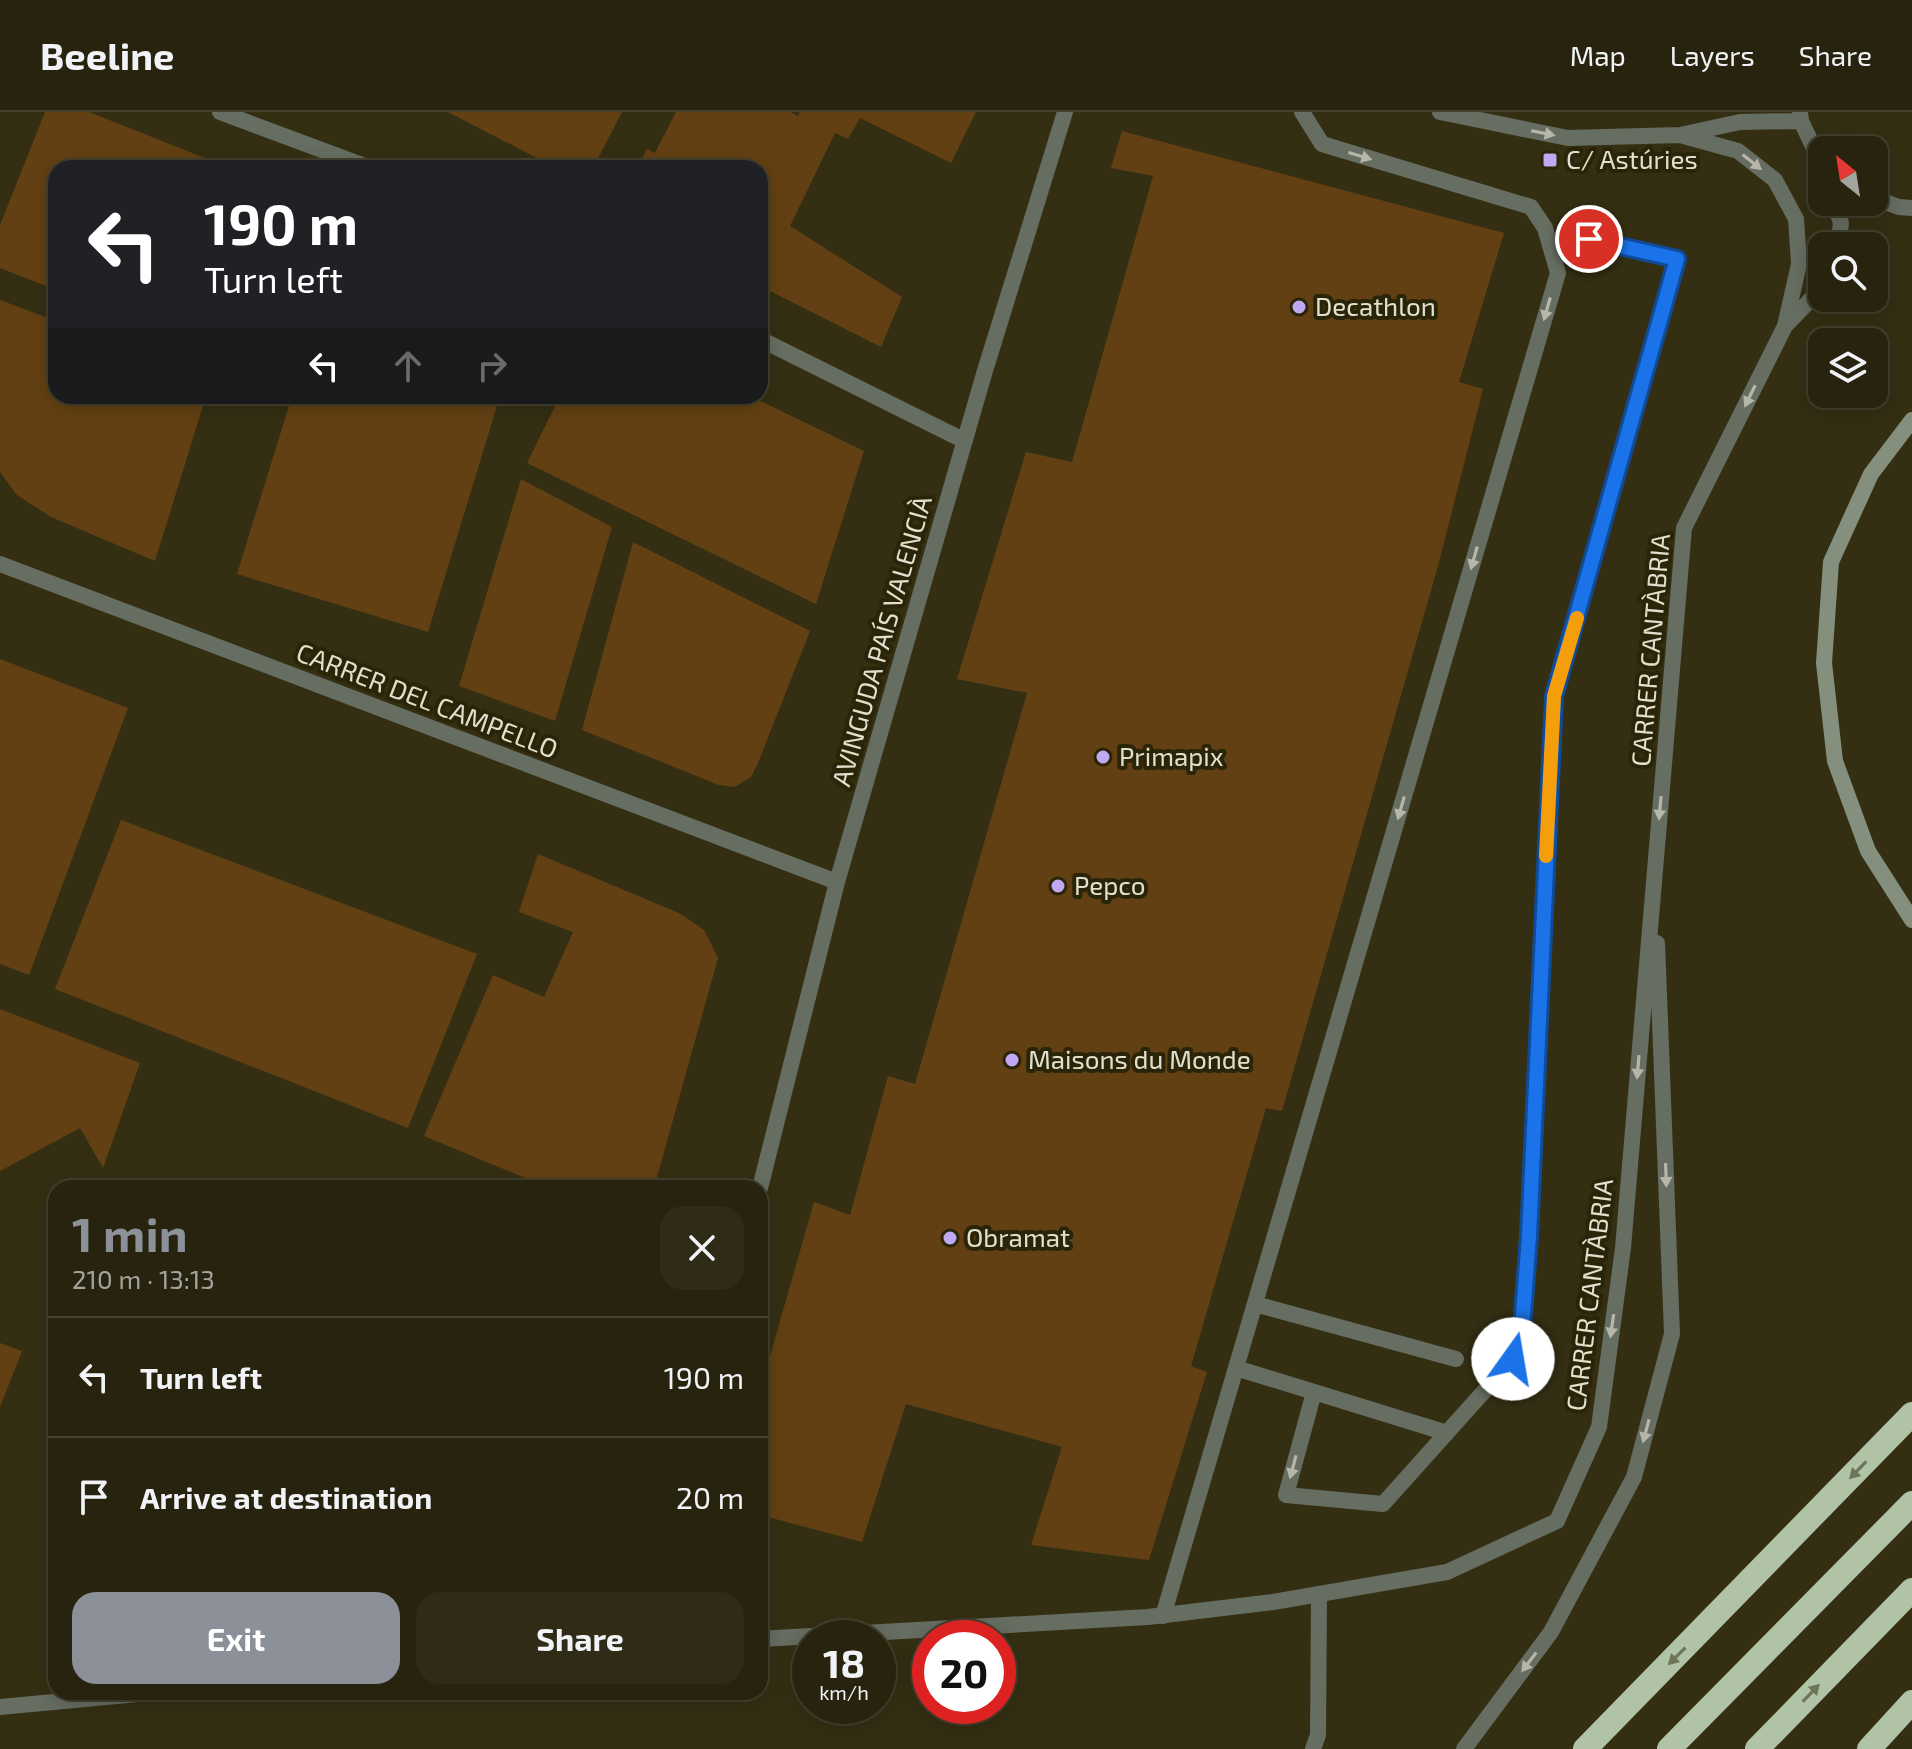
<!DOCTYPE html>
<html lang="en">
<head>
<meta charset="utf-8">
<style>
  :root { --surface:#27230e; --page:#2f2b17; --text:#f1f3f6; --muted:#a4a49e; --line:#43402e; --accent:#8c9099 }
  body { margin:0; font-family:"Exo 2",sans-serif; background:var(--page); color:var(--text); height:100vh; display:flex; flex-direction:column; font-size:30px; white-space:nowrap }
  * { box-sizing:border-box; margin:0 }
  p { font-size:26px; color:var(--muted) }
  .icon { flex:none; width:44px; height:44px; fill:none; stroke:currentColor; stroke-width:2; stroke-linecap:round; stroke-linejoin:round }
  .map { position:relative; flex:1; overflow:hidden }
  .drawer { position:absolute; left:48px; top:1068px; width:720px; height:520px; display:flex; flex-direction:column; background:var(--surface); border-radius:24px; box-shadow:0 4px 20px #0003,0 0 0 2px var(--line) }
  .drawer>* { flex:none }
  .guide { position:absolute; left:48px; top:48px; width:720px; height:244px; border-radius:24px; box-shadow:0 4px 20px #0003,0 0 0 2px var(--line); background:#202124; color:#fff; overflow:hidden }
  .needle { width:52px; rotate:330deg }
  .tools { position:absolute; left:1808px; top:24px; display:grid; gap:16px }
  .tools a { display:grid; place-items:center; width:80px; height:80px; border-radius:16px; background:var(--surface); box-shadow:0 4px 20px #0003,0 0 0 2px var(--line); font-size:40px }
  .speed { position:absolute; left:792px; top:1508px; display:flex; gap:16px; font-size:40px; font-weight:700; text-align:center }
  .speed>* { display:grid; place-content:center; width:104px; height:104px; border-radius:50%; background:var(--surface); box-shadow:0 4px 20px #0003,0 0 0 2px var(--line); line-height:1 }
  .speed small { font-size:20px; font-weight:400 }
  .speed .limit { border:12px solid #d22; background:#fff; color:#111 }
  .pin { position:absolute; display:grid; place-items:center; width:68px; height:68px; color:#fff; margin:-34px; border:4px solid #fff; border-radius:50%; box-shadow:0 2px 8px #0007 }
  .me { position:absolute; width:88px; margin:-44px; rotate:13deg; stroke-linejoin:round; filter:drop-shadow(0 0 6px #0008) }
  .turn { display:flex; align-items:center; gap:28px; height:168px; padding:0 24px; font-size:36px }
  .turn .icon { width:104px; height:104px; stroke-width:2.5 }
  .turn b { display:block; font-size:56px; line-height:68px }
  .lanes { display:flex; align-items:center; height:76px; padding:0 24px; background:#0003; justify-content:center; gap:40px; direction:ltr }
  .lanes .off { opacity:.35 }
  .round { display:grid; place-items:center; flex:none; width:84px; height:84px; border-radius:24px; background:var(--page) }
  .head { display:flex; align-items:center; justify-content:space-between; height:136px; padding:0 24px }
  h1 { font-size:48px; font-weight:700; line-height:60px; color:var(--accent) }
  .button { display:flex; gap:16px; margin-top:auto; padding:16px 24px }
  .button a { flex:1; height:92px; border-radius:24px; background:var(--accent); color:#fff; font-size:32px; font-weight:700; line-height:92px; text-align:center }
  .button a+a { background:var(--page); color:var(--text) }
  ul { padding:0; list-style:none }
  li { display:flex; align-items:center; gap:24px; height:120px; padding:0 24px; border-top:2px solid var(--line) }
  li div { flex:1 }
  li b { display:block; font-size:30px }
  li em { font-style:normal }
  header { display:flex; align-items:center; gap:48px; box-sizing:border-box; height:112px; padding:0 40px; background:var(--surface); border-bottom:2px solid var(--line) }
  header strong { font-size:38px }
  nav { display:flex; gap:44px; margin-inline-start:auto; font-size:28px }
  .map>svg:first-child { display:block }
  .building { fill:#634013 }
  .lines { fill:none; stroke-linecap:round; stroke-linejoin:round }
  .lane { stroke:#666d61; stroke-width:16 }
  .street { stroke:#666d61; stroke-width:16 }
  .secondary { stroke:#84907d; stroke-width:16 }
  .highway { stroke:#b1c3a6; stroke-width:24 }
  .oneway { fill:#b6b7a8 }
  .oneway2 { fill:#6e7457 }
  .route-casing { stroke:#114b97; stroke-width:20 }
  .route { stroke:#1a73e8; stroke-width:14 }
  .slow { stroke:#f59e0b; stroke-width:14 }
  .poi-dot { fill:#c1a8f3; stroke:#2a2508; stroke-width:3 }
  .labels { text-anchor:middle; stroke-width:8; stroke-linejoin:round; paint-order:stroke }
  .poi-label { font-size:26px; fill:#e1dfce; stroke:#2a2508; text-anchor:start }
  .street-label { font-size:26px; fill:#e1dfce; stroke:#2a2508 }
</style>
</head>
<body>
<header>
<strong>Beeline</strong>
<nav><a>Map</a><a>Layers</a><a>Share</a></nav>
</header>
<div class="map">
<svg width="1912" height="1637" viewBox="0 0 1912 1637">
  <rect width="100%" height="100%" fill="#342f13"/>
  <path class="building" d="M45 0H89L230 56H56V178L0 156V113Z
    M448 0H622L593 56H556Z
    M676 0H790L798 4 800 0H976L951 51 860 6 848 27 835 21 790 114 902 185 881 235 760 174V56H637L647 37 655 41Z
    M1122 19 1504 121 1459 270 1483 277 1438 454 1282 999 1266 996 1191 1254 1207 1260 1149 1448 1031 1433 1062 1335 906 1292 862 1430 760 1403V1279L814 1090 850 1103 888 964 915 972 1027 581 957 567 1026 340 1072 350 1153 64 1111 56Z
    M0 188 56 209V284H206L155 449 51 405 17 383 0 360Z
    M292 284H500L428 520 237 462Z
    M560 284H750L864 339 816 492 527 351Z
    M521 367 612 415 555 609 459 574Z
    M633 430 810 519 758 651 751 665 735 675 719 673 582 618Z
    M0 547 128 596 29 863 0 852Z
    M121 708 477 842 408 1016 55 877Z
    M538 742 679 801 704 818 718 846 654 1076H549L424 1024 493 863 544 885 573 820 519 800Z
    M0 897 140 951 103 1056 80 1016 0 1059Z
    M0 1231 22 1239 0 1295Z"/>
  <g class="lines">
    <path class="lane" d="M1255 1192 1456 1247
      M1236 1256 1447 1321
      M1314 1280 1286 1383 1383 1392 1513 1247 1522 1216 1529 1124 1554 584 1677 147 1589 127 1554 146
      M1163 1504 1558 161 1545 116 1531 95 1322 32 1302 0"/>
    <path class="street" d="M220 0 370 56
      M1440 0 1568 26 1680 23 1740 10 1801 9
      M1800 0 1801 9 1822 53
      M1874 86 1899 95 1912 96
      M1834 90 1841 111 1838 134
      M1785 214 1822 176
      M760 227 965 329
      M0 452 837 770
      M760 1076 837 770 984 262 1065 0
      M760 1527 1148 1505 1273 1490 1447 1460 1557 1409 1599 1315 1623 1136 1684 416 1785 214 1799 152 1796 107 1775 68 1738 39 1680 23
      M0 1595 159 1580
      M1313 1637 1318 1623 1319 1482
      M1464 1637 1551 1520 1634 1365 1672 1222 1657 831"/>
    <path class="secondary" d="M1912 308 1871 362 1831 450 1824 551 1835 649 1868 739 1912 808"/>
    <path class="highway" d="M1585 1637 1912 1302
      M1669 1637 1912 1391
      M1757 1637 1912 1478
      M1869 1637 1912 1590"/>
  </g>
  <defs><path id="oneway-solid" d="M-6-.8H1V-3.2L6.5 0L1 3.2V.8H-6Z" transform="scale(2)"/></defs>
  <g class="oneway">
    <use href="#oneway-solid" transform="translate(1543 21) rotate(11)"/>
    <use href="#oneway-solid" transform="translate(1360 44) rotate(17)"/>
    <use href="#oneway-solid" transform="translate(1752 50) rotate(39)"/>
    <use href="#oneway-solid" transform="translate(1547 197) rotate(106)"/>
    <use href="#oneway-solid" transform="translate(1750 284) rotate(116)"/>
    <use href="#oneway-solid" transform="translate(1474 446) rotate(106)"/>
    <use href="#oneway-solid" transform="translate(1401 696) rotate(106)"/>
    <use href="#oneway-solid" transform="translate(1660 696) rotate(95)"/>
    <use href="#oneway-solid" transform="translate(1638 955) rotate(95)"/>
    <use href="#oneway-solid" transform="translate(1666 1063) rotate(88)"/>
    <use href="#oneway-solid" transform="translate(1612 1214) rotate(98)"/>
    <use href="#oneway-solid" transform="translate(1646 1319) rotate(105)"/>
    <use href="#oneway-solid" transform="translate(1293 1355) rotate(105)"/>
    <use href="#oneway-solid" transform="translate(1529 1550) rotate(127)"/>
  </g>
  <g class="oneway2">
    <use href="#oneway-solid" transform="translate(1858 1358) rotate(134)"/>
    <use href="#oneway-solid" transform="translate(1677 1544) rotate(135)"/>
    <use href="#oneway-solid" transform="translate(1811 1581) rotate(-46)"/>
  </g>
  <g class="lines">
    <defs>
      <path id="route" d="M1513 1247 1522 1216 1529 1124 1554 584 1677 147 1589 127"/>
    </defs>
    <use href="#route" class="route-casing"/>
    <use href="#route" class="route"/>
    <path class="slow" d="M1546 744 1554 584 1577 506"/>
  </g>
  <g class="poi-dot">
    <rect x="1542" y="40" width="16" height="16" rx="4"/>
    <circle cx="1299" cy="195" r="8"/>
    <circle cx="1103" cy="645" r="8"/>
    <circle cx="1058" cy="774" r="8"/>
    <circle cx="1012" cy="948" r="8"/>
    <circle cx="950" cy="1126" r="8"/>
  </g>
  <g class="labels">
    <g class="poi-label">
      <text x="1566" y="57">C/ Astúries</text>
      <text x="1315" y="204">Decathlon</text>
      <text x="1119" y="654">Primapix</text>
      <text x="1074" y="783">Pepco</text>
      <text x="1028" y="957">Maisons du Monde</text>
      <text x="966" y="1135">Obramat</text>
    </g>
    <g class="street-label">
      <text transform="translate(882 529) rotate(-74)" y="9">AVINGUDA PAÍS VALENCIÀ</text>
      <text transform="translate(1651 538) rotate(-85)" y="9">CARRER CANTÀBRIA</text>
      <text transform="translate(427 589) rotate(21)" y="9">CARRER DEL CAMPELLO</text>
      <text transform="translate(1590 1183) rotate(-83)" y="9">CARRER CANTÀBRIA</text>
    </g>
  </g>
</svg>
<div class="tools">
<a><svg class="needle" viewBox="-14 -14 28 28"><path d="M0-13l5 13h-10z" fill="#e53935"/><path d="M0 13l5-13h-10z" fill="#a4a49e"/></svg></a>
<a><svg class="icon" aria-label="search" viewBox="0 0 24 24"><circle cx="10" cy="10" r="6"/><path d="M15 15l6 6"/></svg></a>
<a><svg class="icon" aria-label="layers" viewBox="0 0 24 24"><path d="M12 4l9 5-9 5-9-5zM3 14l9 5 9-5"/></svg></a>
</div>
<div class="speed"><div>18<small>km/h</small></div><div class="limit">20</div></div>
<div class="pin" style="left:1589px;top:127px;background:#d93025"><svg class="icon" aria-label="arrive" viewBox="0 0 24 24"><path d="M6 21V4h12l-3 4 3 4H6"/></svg></div>
<svg class="me" style="left:1513px;top:1247px" viewBox="-20 -20 40 40"><circle r="19" fill="#fff"/><path d="M0-13L10 11 0 6-10 11z" fill="#1a73e8"/></svg>
<div class="guide">
<div class="turn"><svg class="icon" aria-label="left" viewBox="0 0 24 24"><path d="M17 20v-9H6M10 6l-5 5 5 5"/></svg><div><b>190 m</b>Turn left</div></div>
<div class="lanes"><svg class="icon" aria-label="left" viewBox="0 0 24 24"><path d="M17 20v-9H6M10 6l-5 5 5 5"/></svg><svg class="icon off" aria-label="ahead" viewBox="0 0 24 24"><path d="M12 20V5M6 11l6-6 6 6"/></svg><svg class="icon off" aria-label="right" viewBox="0 0 24 24"><path d="M7 20v-9h11M14 6l5 5-5 5"/></svg></div>
</div>
<section class="drawer">
<div class="head"><div><h1>1 min</h1><p>210 m · 13:13</p></div><a class="round"><svg class="icon" aria-label="close" viewBox="0 0 24 24"><path d="M6 6l12 12M18 6L6 18"/></svg></a></div>
<ul>
<li><svg class="icon" aria-label="left" viewBox="0 0 24 24"><path d="M17 20v-9H6M10 6l-5 5 5 5"/></svg><div><b>Turn left</b></div><em>190 m</em></li>
<li><svg class="icon" aria-label="arrive" viewBox="0 0 24 24"><path d="M6 21V4h12l-3 4 3 4H6"/></svg><div><b>Arrive at destination</b></div><em>20 m</em></li>
</ul>
<div class="button"><a>Exit</a><a>Share</a></div>
</section>
</div>
</body>
</html>
